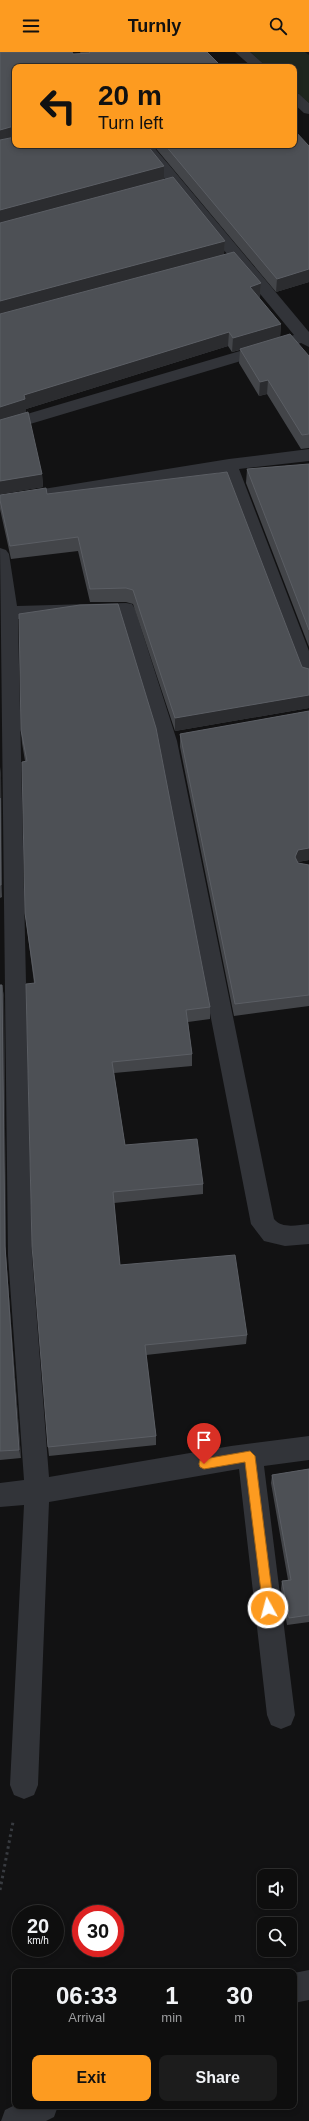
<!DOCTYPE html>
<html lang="en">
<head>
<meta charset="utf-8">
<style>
  :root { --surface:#0e0e0e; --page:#1c1c1c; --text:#f1f3f6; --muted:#9b9c9e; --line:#2e2e2e; --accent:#fd9b20 }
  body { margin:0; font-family:Arial,sans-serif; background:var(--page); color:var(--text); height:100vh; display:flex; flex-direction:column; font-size:15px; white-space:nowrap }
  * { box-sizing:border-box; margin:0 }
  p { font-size:13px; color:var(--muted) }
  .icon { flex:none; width:22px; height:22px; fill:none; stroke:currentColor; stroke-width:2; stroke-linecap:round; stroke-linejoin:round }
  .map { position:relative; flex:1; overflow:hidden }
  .details { position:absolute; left:12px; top:1917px; width:285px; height:140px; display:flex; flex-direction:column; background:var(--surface); border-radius:8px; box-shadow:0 2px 6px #0003,0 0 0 1px var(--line) }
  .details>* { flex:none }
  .banner { position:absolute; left:12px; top:12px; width:285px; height:84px; border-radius:8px; box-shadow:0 2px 6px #0003,0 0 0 1px var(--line); background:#fd9b20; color:#111; overflow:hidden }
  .controls { position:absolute; left:257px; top:1817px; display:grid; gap:8px }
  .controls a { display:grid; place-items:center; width:40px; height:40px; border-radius:8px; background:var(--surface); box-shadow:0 2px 6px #0003,0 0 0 1px var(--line); font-size:20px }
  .speed { position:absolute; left:12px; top:1853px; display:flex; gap:8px; font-size:20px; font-weight:700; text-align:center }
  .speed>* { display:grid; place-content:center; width:52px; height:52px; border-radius:50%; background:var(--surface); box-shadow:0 2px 6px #0003,0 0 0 1px var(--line); line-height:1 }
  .speed small { font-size:10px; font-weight:400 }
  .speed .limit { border:6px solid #d22; background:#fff; color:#111 }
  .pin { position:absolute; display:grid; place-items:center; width:34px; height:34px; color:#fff; margin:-41px -17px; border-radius:50% 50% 50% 0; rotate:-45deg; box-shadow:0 0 4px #0007 }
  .pin .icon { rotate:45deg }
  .me { position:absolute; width:44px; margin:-22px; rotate:353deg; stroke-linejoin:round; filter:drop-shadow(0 0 3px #0008) }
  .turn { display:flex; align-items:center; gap:14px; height:84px; padding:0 20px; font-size:18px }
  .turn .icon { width:52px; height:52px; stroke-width:2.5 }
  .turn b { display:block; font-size:28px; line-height:34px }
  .eta { display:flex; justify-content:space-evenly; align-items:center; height:68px; text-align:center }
  .eta b { font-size:24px; font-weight:600; line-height:28px }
  .button { display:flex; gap:8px; margin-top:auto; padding:8px 20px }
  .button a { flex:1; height:46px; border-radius:8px; background:var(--accent); color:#111; font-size:16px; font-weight:600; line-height:46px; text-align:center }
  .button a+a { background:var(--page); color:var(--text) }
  header { display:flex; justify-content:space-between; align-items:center; height:52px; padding:0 20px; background:var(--accent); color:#111; font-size:18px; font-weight:600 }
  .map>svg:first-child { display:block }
  .green { fill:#1e261e }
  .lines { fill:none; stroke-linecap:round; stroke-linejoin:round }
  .path { stroke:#383b40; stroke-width:3; stroke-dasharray:2.5 3.5; stroke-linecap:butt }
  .minor { fill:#323439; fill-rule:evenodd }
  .wall { fill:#434549 }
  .shaded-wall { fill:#2b2c2f }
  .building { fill:#4d5055; stroke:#5b5e64 }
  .route { fill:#fd9b20; stroke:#a46515 }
</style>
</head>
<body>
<header><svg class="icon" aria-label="menu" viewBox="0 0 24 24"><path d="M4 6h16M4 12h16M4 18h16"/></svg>Turnly<svg class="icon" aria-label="search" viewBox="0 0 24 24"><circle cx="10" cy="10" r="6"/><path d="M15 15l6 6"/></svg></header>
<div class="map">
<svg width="309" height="2069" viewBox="0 0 309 2069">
  <rect width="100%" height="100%" fill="#121213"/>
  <path class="green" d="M250 0H305L309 3V51L294 38V15H267Z"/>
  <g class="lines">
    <path class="path" d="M0 1838 13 1770"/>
    <path class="minor" d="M235 0H250L267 15H252Z
      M294 41 299 42 309 51V62L304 61 294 52Z
      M137 93H152L170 114 309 280V295L301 291 0 381V370L294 283Z
      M309 397V409L239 417 309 599V630L302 628 300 623 223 420 0 456V444L229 407Z
      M0 496 6 498 9 502 17 554 126 551 132 552 135 557 177 689 274 1167C282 1177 297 1173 309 1172V1192L285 1194 264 1189 251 1172 157 689 119 564 18 567 32 1204 49 1425 231 1394 309 1384V1408L264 1414 295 1663 291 1673 281 1677 271 1673 267 1663 239 1417 49 1450 38 1733 34 1743 24 1747 14 1743 10 1733 24 1453 0 1455V1431L24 1428 8 1204Z
      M309 1918V1948L294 1951V1921Z
      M15 2053V2054H58L54 2065 46 2069H1L5 2058Z"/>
  </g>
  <path class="wall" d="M0 0 73 2H81L80 0H207L15 15V93L164 114V127L225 189 224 202 261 231 260 245 259 246 281 272 280 285 309 304V396L301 397 267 342 259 344 239 311 240 298 232 300 228 294 26 357V361L42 422 43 435 0 442Z
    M153 93H294L309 94V230L276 240Z
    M309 412V595L246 431 247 417Z
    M47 442 302 615 309 617V656L175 679 133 552 126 550H90L78 499 11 507 0 457V443Z
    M309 659V808L298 810V811L309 813V954L234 964 180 695V682Z
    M21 678 210 955V967L188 970 192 1002V1014L114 1021 125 1093 203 1132V1142L114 1151 120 1213 247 1283 246 1292 146 1303 156 1384V1393L49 1404 48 1395 34 931 25 861V709L22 691Z
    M0 715 1 725 2 845 0 846Z
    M0 933H2L4 945 6 1204 21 1406 0 1408Z
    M309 1417V1570L287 1573 281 1537 282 1529 288 1528 271 1431 272 1423Z"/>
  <path class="shaded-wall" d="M14 74 15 88 0 92V78Z
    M164 114V128L0 172V158Z
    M225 189 224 203 0 263V249Z
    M309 217V230L276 240 277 227Z
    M261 231 260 245 249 249 250 235Z
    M281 272 280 286 232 300 233 286Z
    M229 280 228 294 26 357V361L0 369V355L24 343Z
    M268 328 267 342 259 344 260 330Z
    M42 422 43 435 0 442V429Z
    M309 643V656L175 679V666Z
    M0 715 1 725 2 845 1 833Z
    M309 796V808L297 810 295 805 298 798Z
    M2 933 4 945 6 1204 21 1406 19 1398 5 1194Z"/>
  <path class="building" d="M0 0H72L73 2 90 1 89 0H207L222 15H15V77L14 74 0 78Z
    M294 78 309 94V217L277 227 165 93H294Z
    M15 85V93H147L164 114 0 158V88Z
    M173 125 225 189 0 249V171Z
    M234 200 261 231 250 235 281 272 233 286 229 280 24 343 25 347 0 355V262Z
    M290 282 309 304V382L302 383 268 328 260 330 240 297Z
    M28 360 42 422 0 429V368Z
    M309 412V578L247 417Z
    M227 420 302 615 309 617V643L175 666 133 538 126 536 90 537 78 485 10 494 0 448V443L46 436 47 442Z
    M118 552 156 676 210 955 186 958 192 1002 112 1010 125 1093 197 1087 203 1132 113 1140 120 1213 235 1203 247 1283 145 1293 156 1384 48 1395 32 1194 26 932 35 931 25 861 22 710 27 709 21 678 19 562 80 553Z
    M309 659V796L298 798 295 805 298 811 309 813V943L235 952 180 682Z
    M0 746 1 833H0Z
    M0 933H2L5 1194 19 1398 0 1399Z
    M309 1417V1563L289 1566 282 1529 291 1528 272 1423Z"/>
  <path class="route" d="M250 1399 255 1404 274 1556 272 1560 268 1562 264 1560 263 1556 245 1410 204 1417 200 1415 199 1412 200 1408 204 1407Z"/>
</svg>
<div class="controls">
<a><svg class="icon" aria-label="sound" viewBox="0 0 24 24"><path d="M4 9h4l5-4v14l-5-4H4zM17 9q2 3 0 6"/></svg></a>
<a><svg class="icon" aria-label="search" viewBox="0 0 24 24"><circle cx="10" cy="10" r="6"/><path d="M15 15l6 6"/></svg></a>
</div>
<div class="speed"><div>20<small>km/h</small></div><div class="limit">30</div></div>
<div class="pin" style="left:204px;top:1412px;background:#d93025"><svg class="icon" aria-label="arrive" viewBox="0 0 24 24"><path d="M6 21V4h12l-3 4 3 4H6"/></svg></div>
<svg class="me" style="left:268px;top:1556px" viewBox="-20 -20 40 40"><circle r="17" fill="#fd9b20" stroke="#fff" stroke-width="3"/><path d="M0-11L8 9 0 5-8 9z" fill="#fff"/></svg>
<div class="banner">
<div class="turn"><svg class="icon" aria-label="left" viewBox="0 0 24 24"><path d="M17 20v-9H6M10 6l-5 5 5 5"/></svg><div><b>20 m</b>Turn left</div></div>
</div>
<section class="details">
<div class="eta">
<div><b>06:33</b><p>Arrival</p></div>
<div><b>1</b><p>min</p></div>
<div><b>30</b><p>m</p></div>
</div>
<div class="button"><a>Exit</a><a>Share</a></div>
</section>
</div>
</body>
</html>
